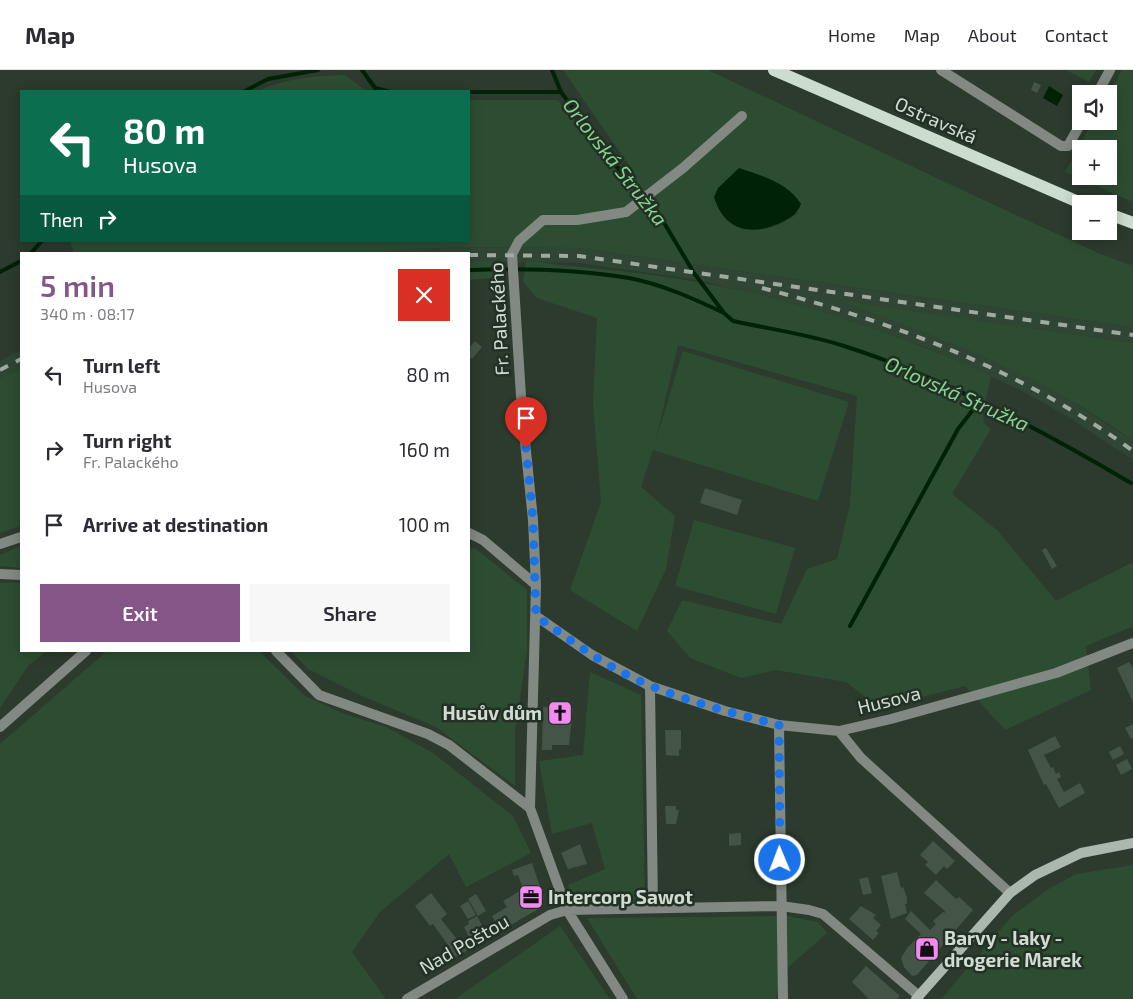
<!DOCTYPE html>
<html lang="en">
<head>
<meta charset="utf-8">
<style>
  :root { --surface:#fff; --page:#f7f7f7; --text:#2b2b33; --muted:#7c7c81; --line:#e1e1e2; --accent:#855588 }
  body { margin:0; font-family:"Exo 2",sans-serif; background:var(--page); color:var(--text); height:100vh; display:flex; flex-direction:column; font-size:19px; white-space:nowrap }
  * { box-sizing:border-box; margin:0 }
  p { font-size:16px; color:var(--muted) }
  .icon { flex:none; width:28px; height:28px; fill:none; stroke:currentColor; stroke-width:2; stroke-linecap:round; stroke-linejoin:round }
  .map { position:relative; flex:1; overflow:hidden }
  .side { position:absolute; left:20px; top:182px; width:450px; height:400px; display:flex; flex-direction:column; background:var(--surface); border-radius:0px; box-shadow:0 2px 12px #0003 }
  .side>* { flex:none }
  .guide { position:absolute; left:20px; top:20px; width:450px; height:152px; border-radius:0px; box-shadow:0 2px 12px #0003; background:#0b6e4f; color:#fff; overflow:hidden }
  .controls { position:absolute; left:1072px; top:15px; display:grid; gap:10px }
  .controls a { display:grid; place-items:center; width:45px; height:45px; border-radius:0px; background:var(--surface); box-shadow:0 2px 12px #0003; font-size:25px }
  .pin { position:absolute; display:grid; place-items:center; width:42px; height:42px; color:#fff; margin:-51px -21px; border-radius:50% 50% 50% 0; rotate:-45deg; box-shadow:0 0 5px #0007 }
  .pin .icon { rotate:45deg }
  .me { position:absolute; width:55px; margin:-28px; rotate:359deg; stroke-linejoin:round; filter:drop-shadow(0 0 4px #0008) }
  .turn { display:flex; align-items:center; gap:18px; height:105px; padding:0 20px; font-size:22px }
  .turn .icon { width:65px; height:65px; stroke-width:2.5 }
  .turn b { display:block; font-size:35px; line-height:42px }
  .then { display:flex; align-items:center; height:48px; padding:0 20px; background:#0003; gap:10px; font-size:19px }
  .round { display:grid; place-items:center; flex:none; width:52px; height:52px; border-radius:0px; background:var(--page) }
  .overview { display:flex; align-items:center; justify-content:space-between; height:85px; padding:0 20px }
  h1 { font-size:30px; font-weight:600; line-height:38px; color:var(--accent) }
  .cta { display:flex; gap:10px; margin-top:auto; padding:10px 20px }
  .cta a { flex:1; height:58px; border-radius:0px; background:var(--accent); color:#fff; font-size:20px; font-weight:600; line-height:58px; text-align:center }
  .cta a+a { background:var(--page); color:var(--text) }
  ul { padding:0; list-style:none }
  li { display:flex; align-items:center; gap:15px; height:75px; padding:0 20px }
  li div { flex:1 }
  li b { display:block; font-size:19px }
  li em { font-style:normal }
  header { display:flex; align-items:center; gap:30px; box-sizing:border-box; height:70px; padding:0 25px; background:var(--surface); border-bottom:1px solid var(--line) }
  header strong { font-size:24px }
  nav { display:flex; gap:28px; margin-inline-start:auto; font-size:18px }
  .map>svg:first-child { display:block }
  .built { fill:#304533 }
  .green { fill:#2d4d32; fill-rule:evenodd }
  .water { fill:#002206 }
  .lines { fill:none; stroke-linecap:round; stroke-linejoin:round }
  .stream { stroke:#002206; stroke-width:4 }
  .building { fill:#445446 }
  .street { stroke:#828982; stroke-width:10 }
  .secondary { stroke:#acb8ad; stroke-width:10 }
  .primary { stroke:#ccdcce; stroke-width:12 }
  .rail { stroke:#9faaa0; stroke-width:4; stroke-dasharray:9 9; stroke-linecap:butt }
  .route { stroke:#1a73e8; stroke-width:9; stroke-dasharray:0 16.2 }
  .labels { text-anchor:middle; stroke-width:5; stroke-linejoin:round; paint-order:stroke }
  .street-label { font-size:19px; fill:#d2dbd3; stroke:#223124 }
  .poi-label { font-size:19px; font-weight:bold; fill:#d2dbd3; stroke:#223124; text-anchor:start }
  .water-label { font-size:20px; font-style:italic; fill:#89d293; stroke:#223124 }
</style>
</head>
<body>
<header>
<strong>Map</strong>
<nav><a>Home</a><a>Map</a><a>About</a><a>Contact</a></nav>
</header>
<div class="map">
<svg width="1133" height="929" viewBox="0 0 1133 929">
  <rect width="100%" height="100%" fill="#2c3b2d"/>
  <path class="built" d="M466 177 579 178 1133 257V273L838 231 928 262 1021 303 1073 332 1133 371V390L1065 345 1014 317 922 276 861 254 799 235 693 209 578 193 469 192V184H366L410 179Z
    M21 280V298L0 308V291Z"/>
  <path class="green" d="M563 0H708L945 112 1098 183 1133 196V257L579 178 466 177 410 179 366 184H74L70 171H469V30H558L627 114 637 107ZM798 143C775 159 761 163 735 156Z
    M1066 0H1096L1089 12Z
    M1122 0H1133V132L1065 102 1093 51H1109V24ZM1081 79H1109V106H1081Z
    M345 5 366 21H258C286 8 315 6 345 5Z
    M526 191C585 198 645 202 703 213 802 231 899 264 991 306L983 343 984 353 991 359 952 424 998 461 1056 531 1133 492V556L1086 576 1091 620 1005 660 965 616 879 638 846 612 776 600 741 608 690 588 667 561 682 530 781 554 807 499 837 489 850 434 857 326 678 275 656 370 683 281 849 332 818 431 653 380 641 417 675 446 666 499 637 561 570 520 601 432 593 333 597 248 537 228 523 212Z
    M469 192H500L499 207 469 210Z
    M835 230 1133 273V371C1043 305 939 266 835 230Z
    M21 298V456L0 463V308Z
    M694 450 795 478 776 544 675 516Z
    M21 476V498L0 496V485Z
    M475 478 527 520V580L515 661V716L436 657 360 625 308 599 291 581H469V479Z
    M21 512V581H47L28 596 0 638V513Z
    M107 581H259L305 626 342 643 386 657 433 683 513 746 531 783 466 817 449 784 380 842 352 882 386 929H0V674Z
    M590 602 641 625 645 832 576 833 568 815 605 799 592 753 552 764 539 691 583 685Z
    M1133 795V929H941L1012 846 1050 818 1076 804Z
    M788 846 818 852 827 863 782 903 776 929H637L587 848Z
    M560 856 610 929H455Z"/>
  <path class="water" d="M1049 16 1063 25 1057 36 1043 28Z
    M739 98C760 105 789 113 801 134 797 144 792 147 782 152 752 167 724 161 714 127L718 118Z"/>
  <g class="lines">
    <path class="stream" d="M362 0 375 18 387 21
      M552 0 561 22
      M245 21 268 9 318 0
      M469 22H561L616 96 654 136 694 203 724 243 733 251C769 259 808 264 844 276 944 308 1040 359 1131 413
      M30 184 42 171
      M469 200C522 198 576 199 629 208 661 214 692 228 722 242
      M0 202 21 191
      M850 556 958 359 979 332"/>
  </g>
  <path class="building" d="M1034 12 1041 15 1037 23 1031 20Z
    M475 271 482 277 472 289 469 287V278Z
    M705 418 742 430 737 445 700 433Z
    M1046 478 1057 496 1052 499 1042 480Z
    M1129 592 1133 598V632L1117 598Z
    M543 637 573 638 569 675H552V680H542Z
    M1133 654V668L1131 669 1125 658Z
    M665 660H681V679H679V686L666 685Z
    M1055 666 1061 677 1044 685 1051 698 1053 697 1056 704 1059 702 1061 707 1057 709 1064 722 1080 713 1085 723 1059 738 1046 714 1044 715 1028 680Z
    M1120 676 1124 684 1113 690 1109 682Z
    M1127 689 1132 699 1121 705 1116 695Z
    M665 736H676V740H679L676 754H666Z
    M741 763V775L729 776V764Z
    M933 771 955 791 947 799 944 796 936 805 925 795 928 792 920 785Z
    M580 774 587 794 568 799 561 783Z
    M532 793 544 828 539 831 542 837 500 861 492 846 507 837 503 831 523 819 518 805 514 806 512 800Z
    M897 802 901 818 903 817 907 827V834H905L907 843 891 849 881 806Z
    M868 807 872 823 863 825 859 809Z
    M936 810 956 829 959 827 973 840 917 905 912 906 904 897 901 888 908 877 921 864 905 849 911 841 930 860 936 854 933 851 936 848 943 842 945 843V841L924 823Z
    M431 823 447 844 441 849 460 873 469 867 464 857 469 854 468 851 477 846 489 868 454 888 448 880 450 878 433 854 430 856 415 836Z
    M476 824 486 841 478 846 468 829Z
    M468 831 476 845 468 849 460 836Z
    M861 836 876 845 873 848 881 855 876 861 879 863 873 870 849 849Z
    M866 896 900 926 897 929H869L852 912Z"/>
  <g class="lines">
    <path class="street" d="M941 0 1061 76H1068L1082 51
      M1097 24 1110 0
      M469 463 483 470 536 515
      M0 474 21 467
      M0 504 21 505
      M536 546 592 585 650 616 725 641 779 655 839 661 891 649 1056 603 1133 573
      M276 581 319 625 428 664 449 675 530 738
      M650 616 653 838
      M779 655 783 929
      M0 657 86 581
      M839 661 861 688 1010 823
      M407 929 550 845 567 840 781 836 809 840 823 844 919 926
      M623 929 567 840 530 738 536 515 533 450 522 342 512 184 519 171 543 150H577L626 142 683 98 742 46"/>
    <path class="secondary" d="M916 929 1010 823 1035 805 1081 783 1133 773"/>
    <path class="primary" d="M774 0 1083 134
      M1109 144 1133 153"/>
    <path class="rail" d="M469 185 579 186 1133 265
      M762 218C893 252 1023 300 1133 381
      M0 300 21 289"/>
  </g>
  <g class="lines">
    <path class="route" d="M526 378 533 450 536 546C573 572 609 599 651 616 692 633 736 644 779 655L780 790"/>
  </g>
  <defs>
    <symbol id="church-square" viewBox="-11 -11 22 22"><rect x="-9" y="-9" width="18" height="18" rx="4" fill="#f389f1" stroke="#223124"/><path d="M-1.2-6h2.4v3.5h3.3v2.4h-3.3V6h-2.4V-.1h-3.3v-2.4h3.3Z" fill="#111"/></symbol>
    <symbol id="office-square" viewBox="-11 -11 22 22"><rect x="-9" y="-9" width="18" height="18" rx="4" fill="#f389f1" stroke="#223124"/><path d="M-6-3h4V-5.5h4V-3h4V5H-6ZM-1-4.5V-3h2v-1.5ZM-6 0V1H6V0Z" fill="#111"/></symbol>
    <symbol id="shop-square" viewBox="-11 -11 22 22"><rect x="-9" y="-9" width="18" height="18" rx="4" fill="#f389f1" stroke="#223124"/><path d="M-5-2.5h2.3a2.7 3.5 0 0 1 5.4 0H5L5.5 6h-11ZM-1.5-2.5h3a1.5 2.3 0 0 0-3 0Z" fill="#111"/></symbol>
  </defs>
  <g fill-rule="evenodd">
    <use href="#church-square" x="546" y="629" width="28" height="28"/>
    <use href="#office-square" x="517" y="813" width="28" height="28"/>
    <use href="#shop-square" x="913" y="865" width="28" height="28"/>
  </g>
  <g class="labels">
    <g class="street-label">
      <text transform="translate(936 50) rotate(24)" y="7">Ostravská</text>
      <text transform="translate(499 249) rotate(-93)" y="7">Fr. Palackého</text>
      <text transform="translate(889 630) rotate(-14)" y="7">Husova</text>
      <text transform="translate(464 874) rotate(-30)" y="7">Nad Poštou</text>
    </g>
    <g class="poi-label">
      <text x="542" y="650" text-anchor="end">Husův dům</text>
      <text x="548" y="834">Intercorp Sawot</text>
      <text x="944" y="875">Barvy - laky -<tspan x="944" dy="22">drogerie Marek</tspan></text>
    </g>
    <g class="water-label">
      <text transform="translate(615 92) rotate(52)" y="7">Orlovská Stružka</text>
      <text transform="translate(957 324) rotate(24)" y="7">Orlovská Stružka</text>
    </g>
  </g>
</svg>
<div class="controls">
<a><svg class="icon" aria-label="sound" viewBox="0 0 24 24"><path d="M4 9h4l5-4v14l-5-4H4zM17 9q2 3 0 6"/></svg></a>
<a>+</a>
<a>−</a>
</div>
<div class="pin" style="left:526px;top:378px;background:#d93025"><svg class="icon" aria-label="arrive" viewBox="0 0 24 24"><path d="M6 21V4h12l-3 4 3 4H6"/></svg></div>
<svg class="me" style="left:780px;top:790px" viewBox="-20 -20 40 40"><circle r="17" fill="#1a73e8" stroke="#fff" stroke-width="3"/><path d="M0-11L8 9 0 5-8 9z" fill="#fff"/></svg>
<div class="guide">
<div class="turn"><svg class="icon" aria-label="left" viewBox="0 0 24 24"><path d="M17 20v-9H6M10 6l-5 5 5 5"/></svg><div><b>80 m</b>Husova</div></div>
<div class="then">Then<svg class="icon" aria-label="right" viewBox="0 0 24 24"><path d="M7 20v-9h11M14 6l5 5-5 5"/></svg></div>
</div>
<section class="side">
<div class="overview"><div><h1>5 min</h1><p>340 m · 08:17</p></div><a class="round" style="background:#d93025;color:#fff"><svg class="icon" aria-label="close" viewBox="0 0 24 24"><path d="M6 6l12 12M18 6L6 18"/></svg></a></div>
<ul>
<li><svg class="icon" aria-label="left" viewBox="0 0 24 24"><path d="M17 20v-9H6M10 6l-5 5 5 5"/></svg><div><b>Turn left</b><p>Husova</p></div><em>80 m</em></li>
<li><svg class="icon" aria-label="right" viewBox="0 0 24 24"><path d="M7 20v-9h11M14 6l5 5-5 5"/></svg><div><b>Turn right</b><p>Fr. Palackého</p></div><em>160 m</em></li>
<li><svg class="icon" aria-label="arrive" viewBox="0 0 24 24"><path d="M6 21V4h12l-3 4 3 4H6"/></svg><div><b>Arrive at destination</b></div><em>100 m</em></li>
</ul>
<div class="cta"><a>Exit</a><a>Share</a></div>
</section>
</div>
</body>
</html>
